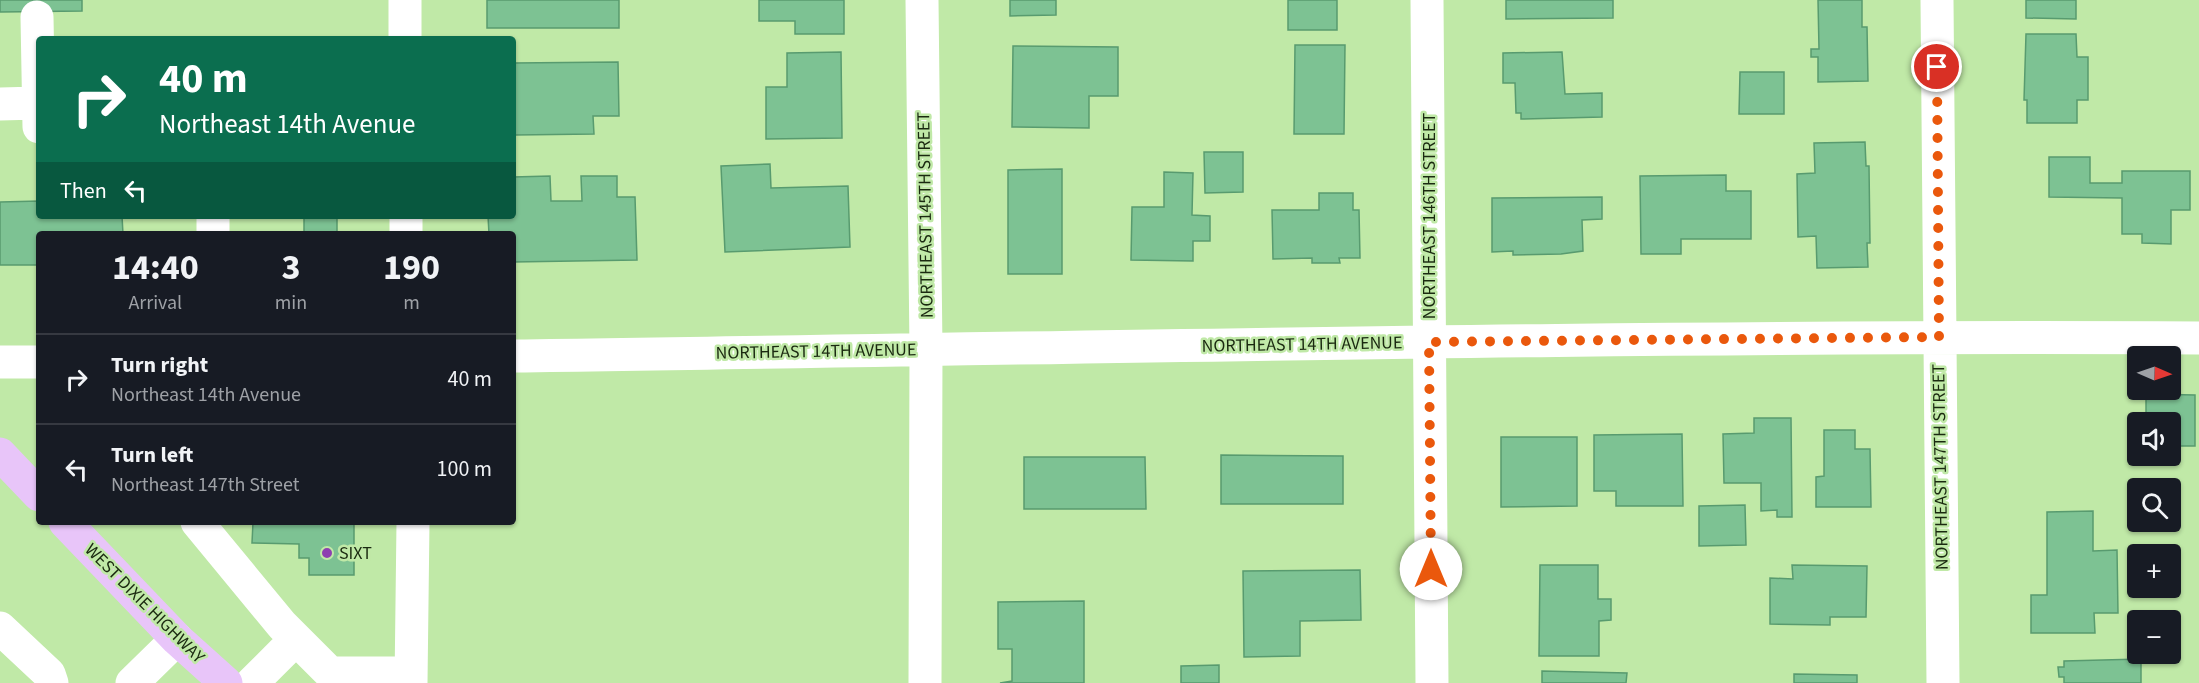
<!DOCTYPE html>
<html lang="en">
<head>
<meta charset="utf-8">
<style>
  :root { --surface:#171b24; --page:#242831; --text:#f1f3f6; --muted:#9ea1a6; --line:#363941 }
  body { margin:0; font-family:"Source Sans 3",sans-serif; background:var(--page); color:var(--text); height:100vh; display:flex; flex-direction:column; font-size:22px; white-space:nowrap }
  * { box-sizing:border-box; margin:0 }
  p { font-size:20px; color:var(--muted) }
  .icon { flex:none; width:33px; height:33px; fill:none; stroke:currentColor; stroke-width:2; stroke-linecap:round; stroke-linejoin:round }
  .map { position:relative; flex:1; overflow:hidden }
  .panel { position:absolute; left:36px; top:231px; width:480px; height:294px; display:flex; flex-direction:column; background:var(--surface); border-radius:6px; box-shadow:0 2px 4px #0004 }
  .panel>* { flex:none }
  .top-card { position:absolute; left:36px; top:36px; width:480px; height:183px; border-radius:6px; box-shadow:0 2px 4px #0004; background:#0b6e4f; color:#fff; overflow:hidden }
  .needle { width:39px; rotate:92deg }
  .controls { position:absolute; left:2127px; top:346px; display:grid; gap:12px }
  .controls a { display:grid; place-items:center; width:54px; height:54px; border-radius:6px; background:var(--surface); box-shadow:0 2px 4px #0004; font-size:30px }
  .pin { position:absolute; display:grid; place-items:center; width:51px; height:51px; color:#fff; margin:-26px; border:3px solid #fff; border-radius:50%; box-shadow:0 2px 6px #0007 }
  .me { position:absolute; width:66px; margin:-33px; rotate:0deg; stroke-linejoin:round; filter:drop-shadow(0 0 4px #0008) }
  .turn { display:flex; align-items:center; gap:21px; height:126px; padding:0 24px; font-size:27px }
  .turn .icon { width:78px; height:78px; stroke-width:2.5 }
  .turn b { display:block; font-size:42px; line-height:51px }
  .then { display:flex; align-items:center; height:57px; padding:0 24px; background:#0003; gap:12px; font-size:22px }
  .eta { display:flex; justify-content:space-evenly; align-items:center; height:102px; text-align:center }
  .eta b { font-size:36px; font-weight:700; line-height:42px }
  ul { padding:0; list-style:none }
  li { display:flex; align-items:center; gap:18px; height:90px; padding:0 24px; border-top:2px solid var(--line) }
  li div { flex:1 }
  li b { display:block; font-size:22px }
  li em { font-style:normal }
  .map>svg:first-child { display:block }
  .building { fill:#7dc293; stroke:#589b6f; stroke-width:1.5 }
  .lines { fill:none; stroke-linecap:round; stroke-linejoin:round }
  .minor { stroke:#fff; stroke-width:33 }
  .major { stroke:#e8c5f9; stroke-width:33 }
  .route { stroke:#ea580c; stroke-width:10; stroke-dasharray:0 18 }
  .poi-dot { fill:#8e40b0; stroke:#c0e9a7; stroke-width:2 }
  .labels { text-anchor:middle; stroke-width:5; stroke-linejoin:round; paint-order:stroke }
  .street-label { font-size:18px; fill:#1a2910; stroke:#c0e9a7 }
  .poi-label { font-size:18px; fill:#1a2910; stroke:#c0e9a7; text-anchor:start }
</style>
</head>
<body>
<div class="map">
<svg width="2199" height="683" viewBox="0 0 2199 683">
  <rect width="100%" height="100%" fill="#c0e9a7"/>
  <path class="building" d="M0 0H82V11L0 12Z
    M487 0H619V28H487Z
    M759 0H844V34H795V21H759Z
    M1010 0H1056V15L1010 16Z
    M1288 0H1337V30H1288Z
    M1506 0H1613V18L1506 19Z
    M1818 0H1862V27H1867L1868 81 1818 82V57H1811V49H1819Z
    M2026 0H2076V19L2026 18Z
    M2026 34H2076L2077 57H2088V100H2077V123H2027V100H2024Z
    M1295 45H1345L1344 134H1294Z
    M1013 46 1118 47V96H1089V128L1012 127Z
    M841 52 842 138 766 139V87H787V53Z
    M1562 52 1565 94 1602 93V117L1521 119V113H1516L1515 83H1503V53Z
    M618 62 619 116H593L594 134 515 135 513 63Z
    M1740 72H1784V114H1739Z
    M1865 142 1866 166H1869L1870 243H1867L1868 267 1817 268 1816 236 1798 237 1797 174 1815 173 1814 143Z
    M1204 152H1243V192L1205 193Z
    M2049 157H2090V183H2122V171H2190V210H2171V244L2142 243V234H2122V198L2049 197Z
    M770 164 771 188 848 186 850 247 725 252 721 166Z
    M1062 169V274H1008V170Z
    M1164 172 1193 173 1192 215 1210 216V241H1193V261L1131 260 1132 207H1164Z
    M1726 175V191H1751V239H1681V254H1641L1640 176Z
    M550 176 551 201H582L581 176H617V197H635L637 260 513 262V234H489L488 216H513V177Z
    M1319 193H1353V210H1359L1360 258H1339L1340 263H1312V258L1273 259 1272 210H1319Z
    M1602 197V219L1582 220 1583 251 1561 254 1513 255V251L1492 252V198Z
    M39 201V216H122L123 234H39V265H0V202Z
    M304 216H337V234H304Z
    M2146 394 2195 395V446H2170V423H2146Z
    M1754 418H1791L1792 517H1777V510L1761 511V483H1724L1723 434 1754 433Z
    M1824 430H1855V449H1870L1871 507H1816V477L1824 476Z
    M1682 434 1683 506H1616V491H1594V435Z
    M1501 437H1577V506L1501 507Z
    M1221 455 1343 456V504H1221Z
    M1024 457H1145L1146 509H1024Z
    M1745 505 1746 545 1699 546V506Z
    M2093 511V551L2117 550 2118 613H2094L2095 633H2031V595H2047V512Z
    M253 522H354V575H309V558H299V544L252 543Z
    M1540 565H1598V599H1611V620L1599 621V656H1539Z
    M1792 565 1867 566 1866 617H1830V625L1770 624V578L1793 579Z
    M1360 570 1361 620 1300 621V656L1244 657 1243 571Z
    M1084 601V683H1000L1012 681V649H998V602Z
    M2141 659V683H2064V677H2059L2058 667H2064V661Z
    M1219 665V683H1181V666Z
    M1542 671 1627 673 1626 683H1542Z
    M1794 674 1857 675V683H1794Z"/>
  <g class="lines">
    <path class="minor" d="M405 0V39
      M922 0 926 350 925 683
      M1427 0 1432 683
      M1937 0 1943 683
      M37 17 39 127
      M0 104 38 103
      M213 216V234
      M406 216V234
      M513 356C1075 348 1637 335 2199 338
      M0 362H39
      M197 522 282 625 330 673H411
      M0 628 49 674 52 683
      M132 683 177 639
      M252 683 296 639
      M411 683 413 522"/>
    <path class="major" d="M0 454 39 495
      M65 522 177 639 226 683"/>
  </g>
  <g class="lines">
    <path class="route" d="M1431 569 1429 342 1939 337 1937 67"/>
  </g>
  <circle class="poi-dot" cx="327" cy="553" r="6"/>
  <g class="labels">
    <g class="street-label">
      <text transform="translate(925 215) rotate(-91)" y="6">NORTHEAST 145TH STREET</text>
      <text transform="translate(1429 216) rotate(-90)" y="6">NORTHEAST 146TH STREET</text>
      <text transform="translate(1302 344) rotate(-1)" y="6">NORTHEAST 14TH AVENUE</text>
      <text transform="translate(816 351) rotate(-1)" y="6">NORTHEAST 14TH AVENUE</text>
      <text transform="translate(1940 467) rotate(-91)" y="6">NORTHEAST 147TH STREET</text>
      <text transform="translate(145 603) rotate(45)" y="6">WEST DIXIE HIGHWAY</text>
    </g>
    <g class="poi-label">
      <text x="339" y="559">SIXT</text>
    </g>
  </g>
</svg>
<div class="controls">
<a><svg class="needle" viewBox="-14 -14 28 28"><path d="M0-13l5 13h-10z" fill="#e53935"/><path d="M0 13l5-13h-10z" fill="#9ea1a6"/></svg></a>
<a><svg class="icon" aria-label="sound" viewBox="0 0 24 24"><path d="M4 9h4l5-4v14l-5-4H4zM17 9q2 3 0 6"/></svg></a>
<a><svg class="icon" aria-label="search" viewBox="0 0 24 24"><circle cx="10" cy="10" r="6"/><path d="M15 15l6 6"/></svg></a>
<a>+</a>
<a>−</a>
</div>
<div class="pin" style="left:1937px;top:67px;background:#d93025"><svg class="icon" aria-label="arrive" viewBox="0 0 24 24"><path d="M6 21V4h12l-3 4 3 4H6"/></svg></div>
<svg class="me" style="left:1431px;top:569px" viewBox="-20 -20 40 40"><circle r="19" fill="#fff"/><path d="M0-13L10 11 0 6-10 11z" fill="#ea580c"/></svg>
<div class="top-card">
<div class="turn"><svg class="icon" aria-label="right" viewBox="0 0 24 24"><path d="M7 20v-9h11M14 6l5 5-5 5"/></svg><div><b>40 m</b>Northeast 14th Avenue</div></div>
<div class="then">Then<svg class="icon" aria-label="left" viewBox="0 0 24 24"><path d="M17 20v-9H6M10 6l-5 5 5 5"/></svg></div>
</div>
<section class="panel">
<div class="eta">
<div><b>14:40</b><p>Arrival</p></div>
<div><b>3</b><p>min</p></div>
<div><b>190</b><p>m</p></div>
</div>
<ul>
<li><svg class="icon" aria-label="right" viewBox="0 0 24 24"><path d="M7 20v-9h11M14 6l5 5-5 5"/></svg><div><b>Turn right</b><p>Northeast 14th Avenue</p></div><em>40 m</em></li>
<li><svg class="icon" aria-label="left" viewBox="0 0 24 24"><path d="M17 20v-9H6M10 6l-5 5 5 5"/></svg><div><b>Turn left</b><p>Northeast 147th Street</p></div><em>100 m</em></li>
</ul>
</section>
</div>
</body>
</html>
